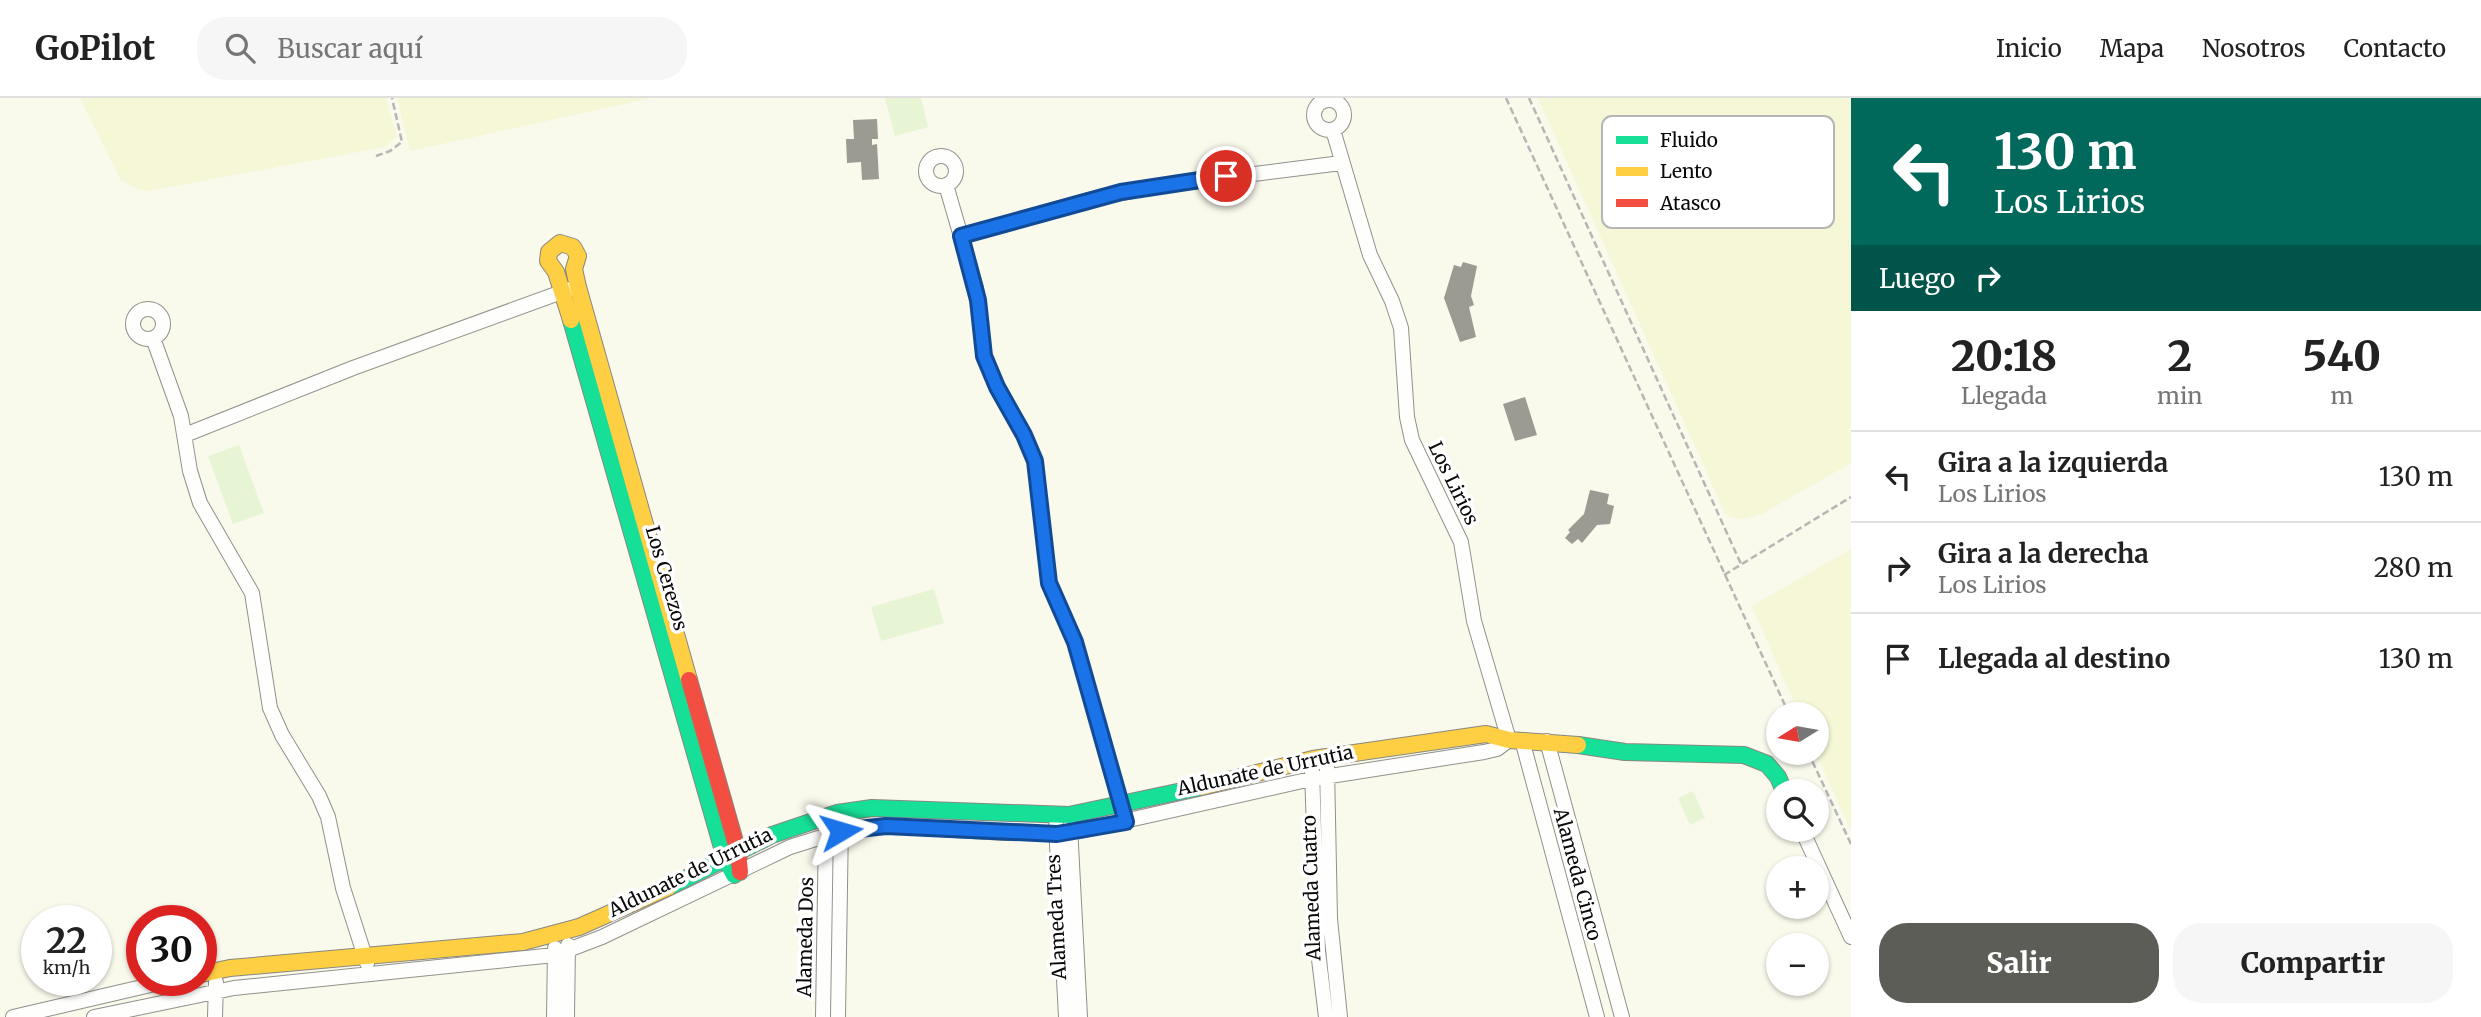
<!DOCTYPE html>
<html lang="es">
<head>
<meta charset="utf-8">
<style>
  :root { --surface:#fff; --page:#f6f6f6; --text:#222; --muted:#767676; --line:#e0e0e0; --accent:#5d5d58 }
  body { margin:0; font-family:Merriweather,serif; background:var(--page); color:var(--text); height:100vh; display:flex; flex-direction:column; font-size:26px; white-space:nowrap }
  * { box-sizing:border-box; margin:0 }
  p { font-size:23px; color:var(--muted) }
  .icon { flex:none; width:38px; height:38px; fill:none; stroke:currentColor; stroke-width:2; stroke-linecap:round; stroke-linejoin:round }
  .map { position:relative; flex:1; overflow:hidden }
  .sheet { display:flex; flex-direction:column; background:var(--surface); width:630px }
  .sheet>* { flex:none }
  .hud { background:#00695c; color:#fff; overflow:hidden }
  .needle { width:46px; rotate:259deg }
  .tools { position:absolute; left:1766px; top:604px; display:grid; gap:14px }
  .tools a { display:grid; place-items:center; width:63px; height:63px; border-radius:50%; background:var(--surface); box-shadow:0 2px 5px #0004; font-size:35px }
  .speed { position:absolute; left:21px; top:807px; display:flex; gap:14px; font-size:35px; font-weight:700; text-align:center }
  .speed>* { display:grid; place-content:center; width:91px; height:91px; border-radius:50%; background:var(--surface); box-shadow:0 2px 5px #0004; line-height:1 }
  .speed small { font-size:18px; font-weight:400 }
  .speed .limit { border:10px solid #d22; background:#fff; color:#111 }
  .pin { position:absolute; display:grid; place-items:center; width:60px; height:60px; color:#fff; margin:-30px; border:4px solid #fff; border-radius:50%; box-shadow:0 2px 7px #0007 }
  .me { position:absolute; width:77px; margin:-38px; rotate:83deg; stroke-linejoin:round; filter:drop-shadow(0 0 5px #0008) }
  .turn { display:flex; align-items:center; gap:24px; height:147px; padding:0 28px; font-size:32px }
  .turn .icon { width:91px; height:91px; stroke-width:2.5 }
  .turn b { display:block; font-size:49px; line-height:60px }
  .then { display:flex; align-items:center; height:66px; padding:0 28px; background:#0003; gap:14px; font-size:26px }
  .eta { display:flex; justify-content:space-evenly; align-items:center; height:119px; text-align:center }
  .eta b { font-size:42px; font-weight:800; line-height:49px }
  .action { display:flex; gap:14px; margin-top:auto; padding:14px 28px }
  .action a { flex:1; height:80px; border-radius:28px; background:var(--accent); color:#fff; font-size:28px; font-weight:800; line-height:80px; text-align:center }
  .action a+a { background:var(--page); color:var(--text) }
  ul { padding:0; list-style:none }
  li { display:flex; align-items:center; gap:21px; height:91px; padding:0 28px; border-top:2px solid var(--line) }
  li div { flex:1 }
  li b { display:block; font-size:26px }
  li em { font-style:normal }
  header { display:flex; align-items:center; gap:42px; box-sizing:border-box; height:98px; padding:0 35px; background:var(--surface); border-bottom:2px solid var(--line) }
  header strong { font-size:33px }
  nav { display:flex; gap:38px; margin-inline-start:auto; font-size:24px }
  .search { width:490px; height:63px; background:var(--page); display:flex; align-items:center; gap:18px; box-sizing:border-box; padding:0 24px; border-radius:28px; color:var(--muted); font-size:26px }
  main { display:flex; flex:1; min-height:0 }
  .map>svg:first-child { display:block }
  .farmland { fill:#f5f7d7 }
  .pitch { fill:#e7f5d4 }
  .building { fill:#9b9a93 }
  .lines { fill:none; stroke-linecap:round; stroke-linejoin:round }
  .street-casing { stroke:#91918b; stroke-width:16 }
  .fast-casing { stroke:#888882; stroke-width:18 }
  .slow-casing { stroke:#888882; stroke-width:18 }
  .jam-casing { stroke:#888882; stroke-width:18 }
  .path { stroke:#b6b6b4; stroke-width:2.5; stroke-dasharray:7 3.5; stroke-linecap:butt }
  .street { stroke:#fefefc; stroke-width:14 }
  .fast { stroke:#16e098; stroke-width:16 }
  .slow { stroke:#ffcf43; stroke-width:16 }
  .jam { stroke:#f24e42; stroke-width:16 }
  .route-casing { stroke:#114b97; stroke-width:18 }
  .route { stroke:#1a73e8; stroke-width:12 }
  .labels { text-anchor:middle; stroke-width:7; stroke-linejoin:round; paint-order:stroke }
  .street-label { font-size:19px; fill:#090909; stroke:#fff }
  .key { fill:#fff; stroke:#b5b5b5; stroke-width:2 }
  .key-label { font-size:19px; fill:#090909 }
</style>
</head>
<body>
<header>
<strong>GoPilot</strong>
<div class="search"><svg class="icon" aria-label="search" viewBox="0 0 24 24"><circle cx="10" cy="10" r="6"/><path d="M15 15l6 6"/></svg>Buscar aquí</div>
<nav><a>Inicio</a><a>Mapa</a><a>Nosotros</a><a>Contacto</a></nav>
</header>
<main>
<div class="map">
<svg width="1851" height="919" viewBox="0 0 1851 919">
  <rect width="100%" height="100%" fill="#f9f9ec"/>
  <path class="farmland" d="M80 0H386L397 39 385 49 148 93 137 91 121 82Z
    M397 0H651L410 53Z
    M1538 0H1851V365L1762 416 1744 421 1732 420 1725 415Z
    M1851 451V733L1816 655V616H1799L1752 508Z"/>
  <path class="pitch" d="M885 0H921L928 29 895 38Z
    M239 347 264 415 233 426 208 358Z
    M934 491 944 525 881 543 871 509Z
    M1693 693 1705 720 1690 727 1678 700Z"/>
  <path class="building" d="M877 21 878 41H872V47L877 46 879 81 862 82 861 64 847 65 846 41H854L853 22Z
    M1463 164 1477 168 1471 198 1474 207 1469 209 1476 239 1460 244 1444 200 1454 167 1461 169Z
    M1525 299 1537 337 1515 343 1503 306Z
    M1590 392 1609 396 1607 406 1614 408 1610 426 1597 427 1582 445 1578 441 1572 446 1565 440 1570 434 1568 432 1584 416Z"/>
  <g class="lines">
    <defs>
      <path id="street" d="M1314 17a15 15 0 1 1 30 0a15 15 0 1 1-30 0Z
        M926 73a15 15 0 1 1 30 0a15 15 0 1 1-30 0Z
        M946 87 976 190 984 258 997 290 1024 337 1035 363 1049 485 1075 544 1123 712
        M961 138 1089 102 1151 89 1341 65
        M133 226a15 15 0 1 1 30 0a15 15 0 1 1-30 0Z
        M153 240 181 318 190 373 200 405 252 495 270 610 282 637 319 698 328 719 343 790 367 865
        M185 337 353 270 570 191
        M1522 642 1597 919
        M1547 643 1622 919
        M1327 669 1330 821 1340 919
        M1312 673 1318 853 1326 919
        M1056 727 1066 919
        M1070 728 1080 919
        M1802 732 1851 839
        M13 919 172 882
        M94 919 234 890 555 857 602 839 790 749 841 733 886 728 1006 735H1071L1311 681 1484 654 1497 651 1509 642 1474 523 1461 444 1412 342 1407 319 1401 230 1392 203 1370 157 1333 32
        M215 919 216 884
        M554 919 555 850
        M567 919 568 847
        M823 919 826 729
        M838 919 841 724"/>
      <path id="fast" d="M571 222 725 760 734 777
        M1578 647 1625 654 1744 657 1767 666 1778 679 1784 693
        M669 789 772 737 837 715 872 710 1069 717 1201 689"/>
      <path id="slow" d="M571 222 556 174 548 163 549 154 560 145 573 149 578 158 574 171 578 189 689 582
        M1201 689 1313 661 1486 636 1509 642 1578 647
        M201 876 230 870 523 844 579 829 669 789"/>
      <path id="jam" d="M689 582 738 754 740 774"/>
    </defs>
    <use href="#street" class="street-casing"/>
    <use href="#fast" class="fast-casing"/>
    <use href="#slow" class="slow-casing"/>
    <use href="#jam" class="jam-casing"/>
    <path class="path" d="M1506 0 1789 616
      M1529 0 1741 466
      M376 58 390 53 402 44 392 0
      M1724 477 1851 399
      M1808 654 1851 746"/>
    <use href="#street" class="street"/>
    <use href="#fast" class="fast"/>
    <use href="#slow" class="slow"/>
    <use href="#jam" class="jam"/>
  </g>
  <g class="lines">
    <defs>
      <path id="route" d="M841 733 886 728 1057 736 1126 724 1075 544 1049 485 1035 363 1024 337 997 289 984 258 978 202 961 138 1121 94 1226 78"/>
    </defs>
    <use href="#route" class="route-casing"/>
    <use href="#route" class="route"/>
  </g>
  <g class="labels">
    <g class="street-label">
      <text transform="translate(1454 385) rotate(64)" y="7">Los Lirios</text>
      <text transform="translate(667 480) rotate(74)" y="7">Los Cerezos</text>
      <text transform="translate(1265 672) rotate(-12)" y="7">Aldunate de Urrutia</text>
      <text transform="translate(690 774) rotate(-26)" y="7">Aldunate de Urrutia</text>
      <text transform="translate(1578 776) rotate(75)" y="7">Alameda Cinco</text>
      <text transform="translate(1311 790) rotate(-92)" y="7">Alameda Cuatro</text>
      <text transform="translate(1056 819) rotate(-93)" y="7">Alameda Tres</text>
      <text transform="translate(805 839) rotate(-89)" y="7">Alameda Dos</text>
    </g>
  </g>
  <rect x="1602" y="18" width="232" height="112" rx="10" class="key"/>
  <rect x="1616" y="38" width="32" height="8" fill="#16e098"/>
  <rect x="1616" y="69" width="32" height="9" fill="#ffcf43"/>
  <rect x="1616" y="101" width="32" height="8" fill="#f24e42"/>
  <g class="key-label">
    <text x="1660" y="49">Fluido</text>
    <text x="1660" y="80">Lento</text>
    <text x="1660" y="112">Atasco</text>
  </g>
</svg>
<div class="tools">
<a><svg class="needle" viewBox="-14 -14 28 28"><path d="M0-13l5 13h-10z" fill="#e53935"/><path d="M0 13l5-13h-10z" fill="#767676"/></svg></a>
<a><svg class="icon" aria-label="search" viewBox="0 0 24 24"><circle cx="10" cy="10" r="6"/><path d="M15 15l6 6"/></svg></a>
<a>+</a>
<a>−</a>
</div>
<div class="speed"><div>22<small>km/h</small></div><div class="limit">30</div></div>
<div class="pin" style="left:1226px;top:78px;background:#d93025"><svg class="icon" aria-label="arrive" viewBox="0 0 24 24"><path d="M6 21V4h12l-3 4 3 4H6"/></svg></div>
<svg class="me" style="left:841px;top:733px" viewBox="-20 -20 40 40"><path d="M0-17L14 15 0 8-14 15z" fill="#1a73e8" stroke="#fff" stroke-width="4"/></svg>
</div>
<section class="sheet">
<div class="hud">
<div class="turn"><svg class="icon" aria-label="left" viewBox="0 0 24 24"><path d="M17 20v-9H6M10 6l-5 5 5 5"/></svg><div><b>130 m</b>Los Lirios</div></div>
<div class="then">Luego<svg class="icon" aria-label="right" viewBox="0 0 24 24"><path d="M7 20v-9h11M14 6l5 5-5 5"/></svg></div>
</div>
<div class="eta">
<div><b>20:18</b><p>Llegada</p></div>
<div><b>2</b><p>min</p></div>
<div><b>540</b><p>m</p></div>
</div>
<ul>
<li><svg class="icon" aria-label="left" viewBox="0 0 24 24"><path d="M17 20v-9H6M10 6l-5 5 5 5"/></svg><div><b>Gira a la izquierda</b><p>Los Lirios</p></div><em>130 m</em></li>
<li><svg class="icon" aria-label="right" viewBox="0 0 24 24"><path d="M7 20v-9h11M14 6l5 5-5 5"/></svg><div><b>Gira a la derecha</b><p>Los Lirios</p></div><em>280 m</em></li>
<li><svg class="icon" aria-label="arrive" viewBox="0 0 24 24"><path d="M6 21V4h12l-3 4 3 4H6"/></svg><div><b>Llegada al destino</b></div><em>130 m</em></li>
</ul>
<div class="action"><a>Salir</a><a>Compartir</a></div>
</section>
</main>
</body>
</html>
